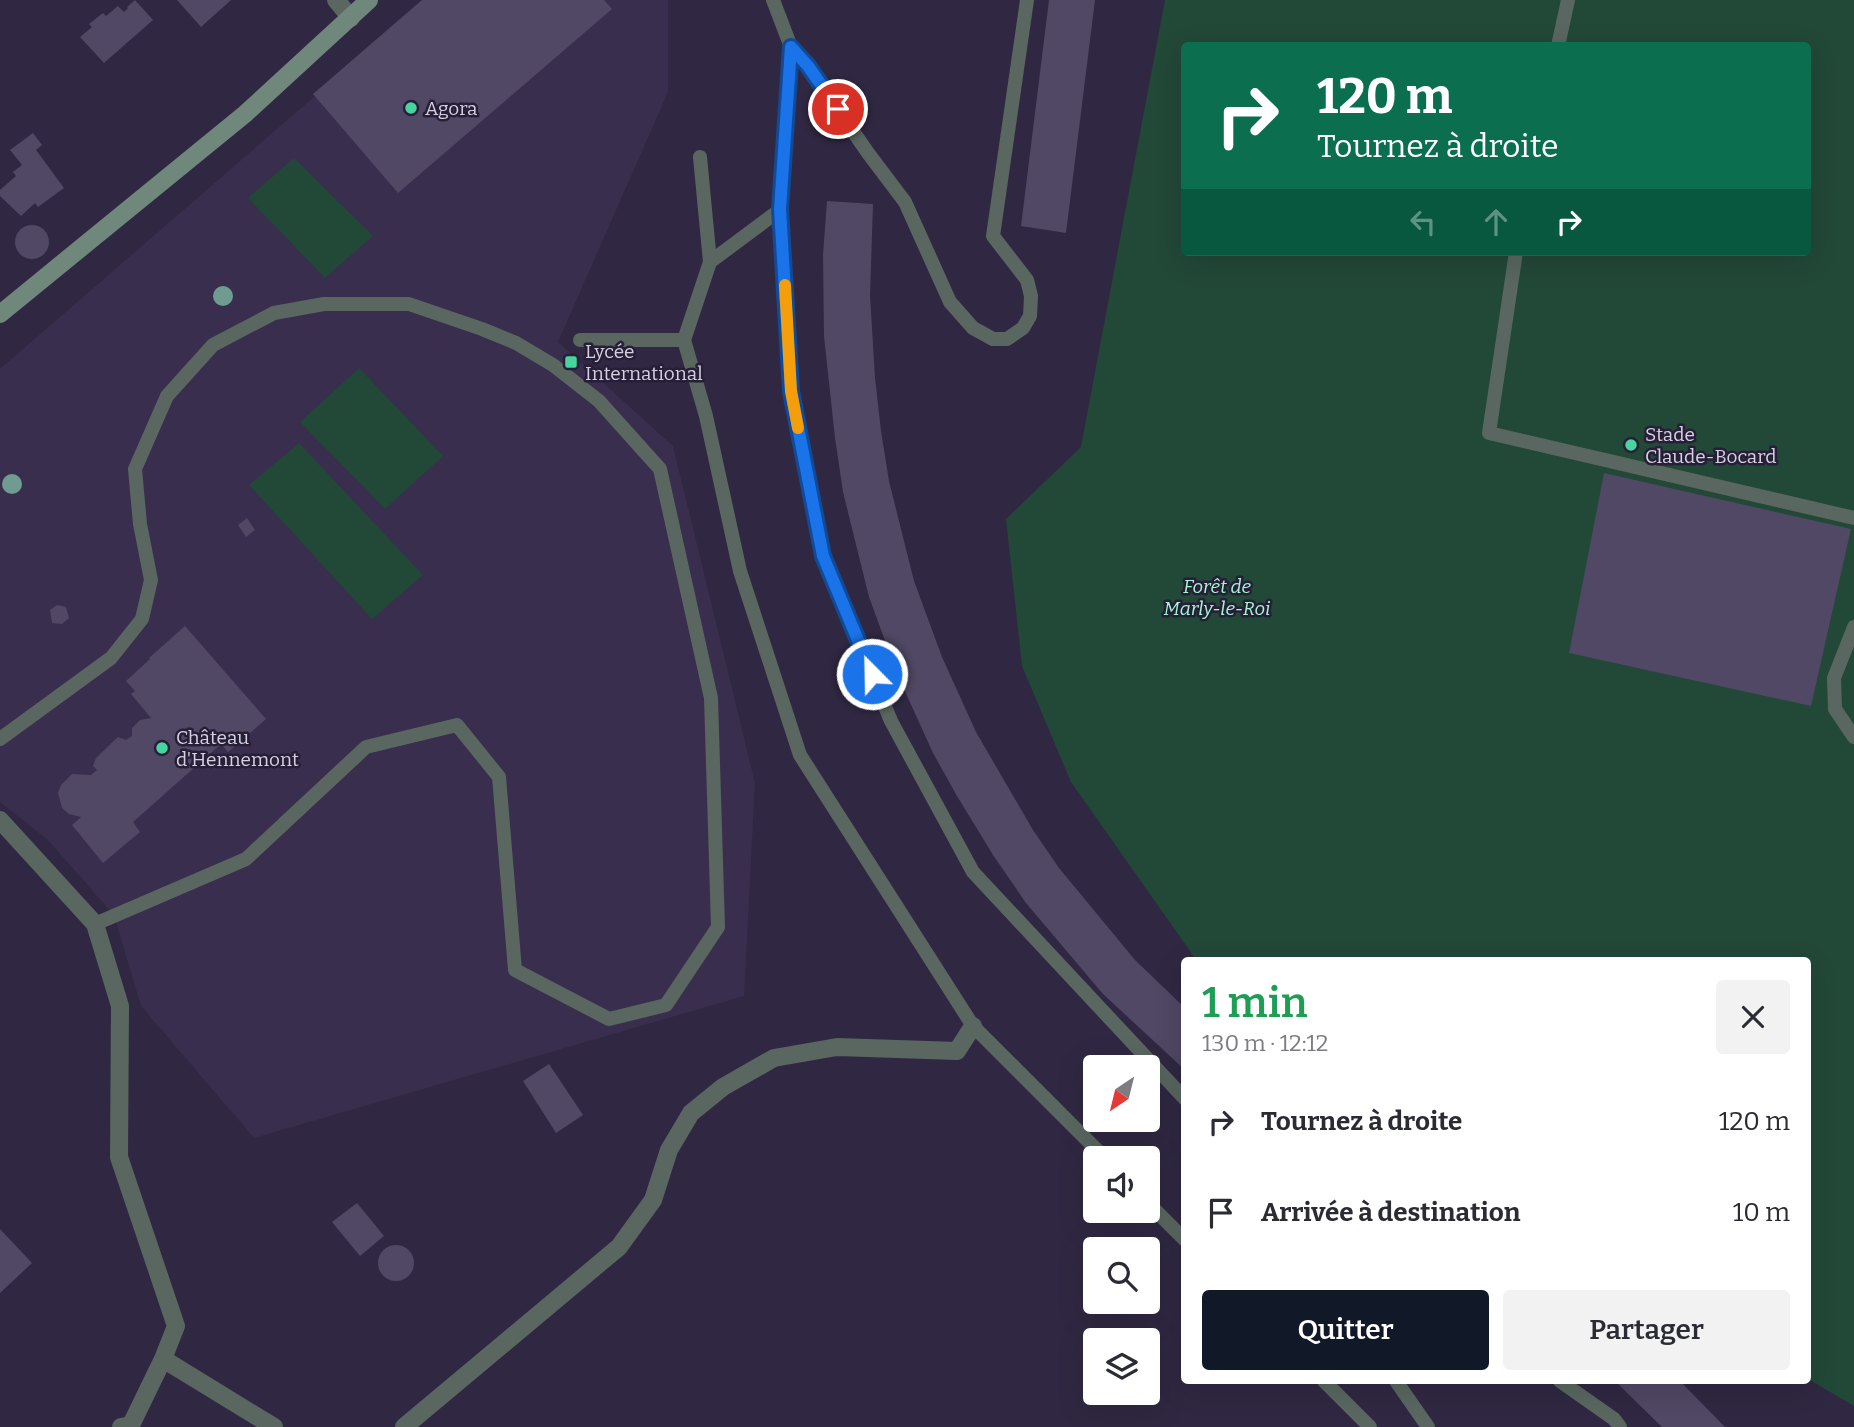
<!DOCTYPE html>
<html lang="fr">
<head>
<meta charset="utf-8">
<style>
  :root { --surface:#fff; --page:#f2f2f3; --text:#2b2b33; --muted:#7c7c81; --accent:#111827 }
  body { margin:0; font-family:Bitter,serif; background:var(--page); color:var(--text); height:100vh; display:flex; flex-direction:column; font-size:26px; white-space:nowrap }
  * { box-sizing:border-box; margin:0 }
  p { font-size:23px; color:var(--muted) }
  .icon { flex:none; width:38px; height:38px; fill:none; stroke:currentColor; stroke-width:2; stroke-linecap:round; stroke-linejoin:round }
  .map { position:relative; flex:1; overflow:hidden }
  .side { position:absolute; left:1181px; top:957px; width:630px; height:427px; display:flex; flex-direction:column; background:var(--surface); border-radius:7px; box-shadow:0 7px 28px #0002 }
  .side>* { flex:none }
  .guide { position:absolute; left:1181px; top:42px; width:630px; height:214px; border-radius:7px; box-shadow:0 7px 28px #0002; background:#0b6e4f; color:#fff; overflow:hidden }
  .needle { width:46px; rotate:215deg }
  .buttons { position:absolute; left:1083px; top:1055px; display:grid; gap:14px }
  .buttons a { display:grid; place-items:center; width:77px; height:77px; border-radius:7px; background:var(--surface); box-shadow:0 7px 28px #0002; font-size:35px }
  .pin { position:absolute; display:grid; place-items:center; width:60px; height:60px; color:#fff; margin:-30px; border:4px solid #fff; border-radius:50%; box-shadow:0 2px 7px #0007 }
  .me { position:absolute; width:77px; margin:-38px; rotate:337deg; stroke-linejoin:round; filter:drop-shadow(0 0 5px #0008) }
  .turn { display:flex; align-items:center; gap:24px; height:147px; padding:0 21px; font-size:32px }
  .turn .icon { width:91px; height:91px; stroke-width:2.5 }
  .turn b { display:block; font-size:49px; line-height:60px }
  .lanes { display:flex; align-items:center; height:66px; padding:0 21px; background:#0003; justify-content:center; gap:35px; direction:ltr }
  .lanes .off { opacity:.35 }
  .round { display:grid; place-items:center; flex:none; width:74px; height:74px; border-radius:7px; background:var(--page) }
  .headline { display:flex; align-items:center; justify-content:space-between; height:119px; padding:0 21px }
  h1 { font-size:42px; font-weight:600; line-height:52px; color:#1e9e55 }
  .primary-button { display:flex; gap:14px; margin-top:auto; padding:14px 21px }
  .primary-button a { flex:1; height:80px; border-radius:7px; background:var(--accent); color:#fff; font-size:28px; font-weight:600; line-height:80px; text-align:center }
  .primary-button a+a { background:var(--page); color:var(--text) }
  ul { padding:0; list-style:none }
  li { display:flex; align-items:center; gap:21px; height:91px; padding:0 21px }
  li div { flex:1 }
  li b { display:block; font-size:26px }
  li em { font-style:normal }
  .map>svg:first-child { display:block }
  .built { fill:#392e4e }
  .green { fill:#224838; fill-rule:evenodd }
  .building { fill:#504864 }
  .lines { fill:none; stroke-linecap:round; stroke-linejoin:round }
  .lane { stroke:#596760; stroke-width:14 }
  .street { stroke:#596760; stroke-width:18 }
  .secondary { stroke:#70877c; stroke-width:18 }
  .tree { fill:#6f9b90 }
  .route-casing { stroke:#114b97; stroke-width:18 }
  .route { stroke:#1a73e8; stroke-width:12 }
  .slow { stroke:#f59e0b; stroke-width:12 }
  .poi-dot { fill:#47d49e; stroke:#271e37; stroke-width:2.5 }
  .labels { text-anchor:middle; stroke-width:5; stroke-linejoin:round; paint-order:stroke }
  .poi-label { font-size:19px; fill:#d6d1e2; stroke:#271e37; text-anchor:start }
  .park-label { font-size:19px; font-style:italic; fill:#a2f9d0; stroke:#271e37 }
</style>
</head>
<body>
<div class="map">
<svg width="1854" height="1427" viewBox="0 0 1854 1427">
  <rect width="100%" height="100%" fill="#302842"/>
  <path class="built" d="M422 0H668V92L558 342 673 446 755 783 744 996 254 1138 141 1006 114 915 48 840 0 802V369L315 96Z"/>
  <path class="green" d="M1165 0H1854V1406L1808 1379V961H1197L1071 782 1022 666 1006 519 1081 447ZM1185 46H1808V252H1185Z
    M294 158 373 236 325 278 248 198Z
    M359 368 443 456 385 509 300 422Z
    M299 443 423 575 372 619 249 485Z"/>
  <path class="building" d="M135 0 153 20 104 63 80 37 92 27 89 24 103 13 106 16 118 6 124 12 128 8 127 7Z
    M177 0H231L201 27Z
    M422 0H604L612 9 398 193 313 94Z
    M1049 0H1095L1066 233 1021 226Z
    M33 133 42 145 36 150 64 188 38 207 35 203 21 216 0 196V190L16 176 13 172 22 165 10 150Z
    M827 201 873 204 870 295 875 378 881 431 889 481 914 581 942 657 976 732 1033 830 1059 868 1135 960 1185 1008V1070L1103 994 1026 903 993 855 957 796 933 753 898 676 869 597 843 492 835 438 824 336 823 255Z
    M15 242a17 17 0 1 1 34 0a17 17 0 1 1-34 0Z
    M1604 473 1851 529 1811 706 1569 653Z
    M247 518 255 530 246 537 238 525Z
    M57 605 66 607 69 618 62 624 52 623 50 610Z
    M185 626 266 719 228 752 221 744 133 822 140 832 103 863 72 825 81 817 69 814 62 808 58 793 61 785 72 774 91 775 97 770 93 766 96 758 118 737 126 740 132 736V728L140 720 151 718 131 694 135 691 126 681 150 659 149 658Z
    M549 1064 583 1115 556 1133 523 1081Z
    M357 1203 384 1236 360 1256 332 1222Z
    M0 1229 32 1263 0 1293Z
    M378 1263a18 18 0 1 1 36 0a18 18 0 1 1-36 0Z
    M1615 1381H1680L1725 1427H1662Z"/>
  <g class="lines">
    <path class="lane" d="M773 0 791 47 808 66 868 153 905 202 950 302 973 328 993 339H1007L1023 328 1030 316 1031 296 1027 280 993 236 1027 0
      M1558 46 1568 0
      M791 47 781 209 791 391 823 556 891 721 973 872 1185 1099
      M700 157 710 262 684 340 706 416 740 571 800 755 973 1026 1105 1158
      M1516 252 1489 433 1854 518
      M710 262 781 209
      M580 340H684
      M1854 627 1834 678 1835 709 1854 737
      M0 739 111 658 142 619 151 580 140 524 135 469 167 396 213 345 274 313 324 304H409L482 329 516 343 553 365 599 401 660 469 711 698 718 927 666 1005 609 1019 515 970 499 777 457 725 366 747 246 859 95 924
      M1148 1203 1185 1240
      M1324 1381 1370 1427
      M1396 1381 1428 1427
      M1560 1381 1614 1419 1620 1427"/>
    <path class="street" d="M336 0 351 18
      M0 820 95 924 120 1006 119 1157 176 1326 163 1359 131 1425 121 1427
      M163 1359 274 1427
      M404 1427 619 1247 653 1200 669 1150 691 1113 723 1087 774 1058 837 1047 957 1051 973 1026"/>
    <path class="secondary" d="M0 314 245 114 369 0"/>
  </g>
  <g class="tree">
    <circle cx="223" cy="296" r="10"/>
    <circle cx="12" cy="484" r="10"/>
  </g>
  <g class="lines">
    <defs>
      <path id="route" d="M838 109 808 66 791 47 780 209 791 391 823 556 872 674"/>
    </defs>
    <use href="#route" class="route-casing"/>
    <use href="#route" class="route"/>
    <path class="slow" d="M785 285 791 391 798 428"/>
  </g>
  <g class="poi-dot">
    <circle cx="411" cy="108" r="7"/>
    <rect x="564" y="355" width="14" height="14" rx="3.5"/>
    <circle cx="1631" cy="445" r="7"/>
    <circle cx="162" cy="748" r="7"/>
  </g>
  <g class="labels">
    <g class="poi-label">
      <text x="425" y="115">Agora</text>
      <text x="585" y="358">Lycée<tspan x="585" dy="22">International</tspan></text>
      <text x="1645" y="441">Stade<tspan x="1645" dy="22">Claude-Bocard</tspan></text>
      <text x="176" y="744">Château<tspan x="176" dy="22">d'Hennemont</tspan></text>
    </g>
    <g class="park-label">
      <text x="1217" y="593">Forêt de<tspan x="1217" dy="22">Marly-le-Roi</tspan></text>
    </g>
  </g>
</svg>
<div class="buttons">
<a><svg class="needle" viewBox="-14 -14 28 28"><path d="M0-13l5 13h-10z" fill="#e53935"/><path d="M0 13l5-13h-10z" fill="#7c7c81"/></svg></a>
<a><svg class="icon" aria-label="sound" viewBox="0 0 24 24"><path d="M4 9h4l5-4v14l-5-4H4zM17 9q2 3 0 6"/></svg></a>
<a><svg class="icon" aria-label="search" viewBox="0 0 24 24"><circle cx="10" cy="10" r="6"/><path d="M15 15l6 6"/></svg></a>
<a><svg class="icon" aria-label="layers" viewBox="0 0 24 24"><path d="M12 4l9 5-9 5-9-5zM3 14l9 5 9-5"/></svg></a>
</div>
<div class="pin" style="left:838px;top:109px;background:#d93025"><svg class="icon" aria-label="arrive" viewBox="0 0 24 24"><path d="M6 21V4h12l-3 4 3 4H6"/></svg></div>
<svg class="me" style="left:872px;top:674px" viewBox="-20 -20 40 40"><circle r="17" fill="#1a73e8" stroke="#fff" stroke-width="3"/><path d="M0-11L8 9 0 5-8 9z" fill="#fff"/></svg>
<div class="guide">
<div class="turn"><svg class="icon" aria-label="right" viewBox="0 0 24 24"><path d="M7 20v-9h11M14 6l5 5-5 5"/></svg><div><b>120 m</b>Tournez à droite</div></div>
<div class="lanes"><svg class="icon off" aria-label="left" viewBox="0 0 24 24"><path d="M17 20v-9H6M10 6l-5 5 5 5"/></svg><svg class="icon off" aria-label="ahead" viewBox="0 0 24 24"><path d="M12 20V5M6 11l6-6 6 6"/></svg><svg class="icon" aria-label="right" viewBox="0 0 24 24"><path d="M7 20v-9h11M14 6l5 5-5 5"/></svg></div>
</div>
<section class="side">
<div class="headline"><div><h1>1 min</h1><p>130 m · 12:12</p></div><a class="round"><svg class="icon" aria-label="close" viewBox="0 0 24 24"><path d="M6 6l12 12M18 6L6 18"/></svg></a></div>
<ul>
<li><svg class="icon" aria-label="right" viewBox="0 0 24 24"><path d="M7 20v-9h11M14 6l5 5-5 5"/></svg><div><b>Tournez à droite</b></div><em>120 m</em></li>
<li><svg class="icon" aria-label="arrive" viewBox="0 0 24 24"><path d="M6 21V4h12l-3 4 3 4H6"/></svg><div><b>Arrivée à destination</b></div><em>10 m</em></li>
</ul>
<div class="primary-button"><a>Quitter</a><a>Partager</a></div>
</section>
</div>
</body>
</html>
